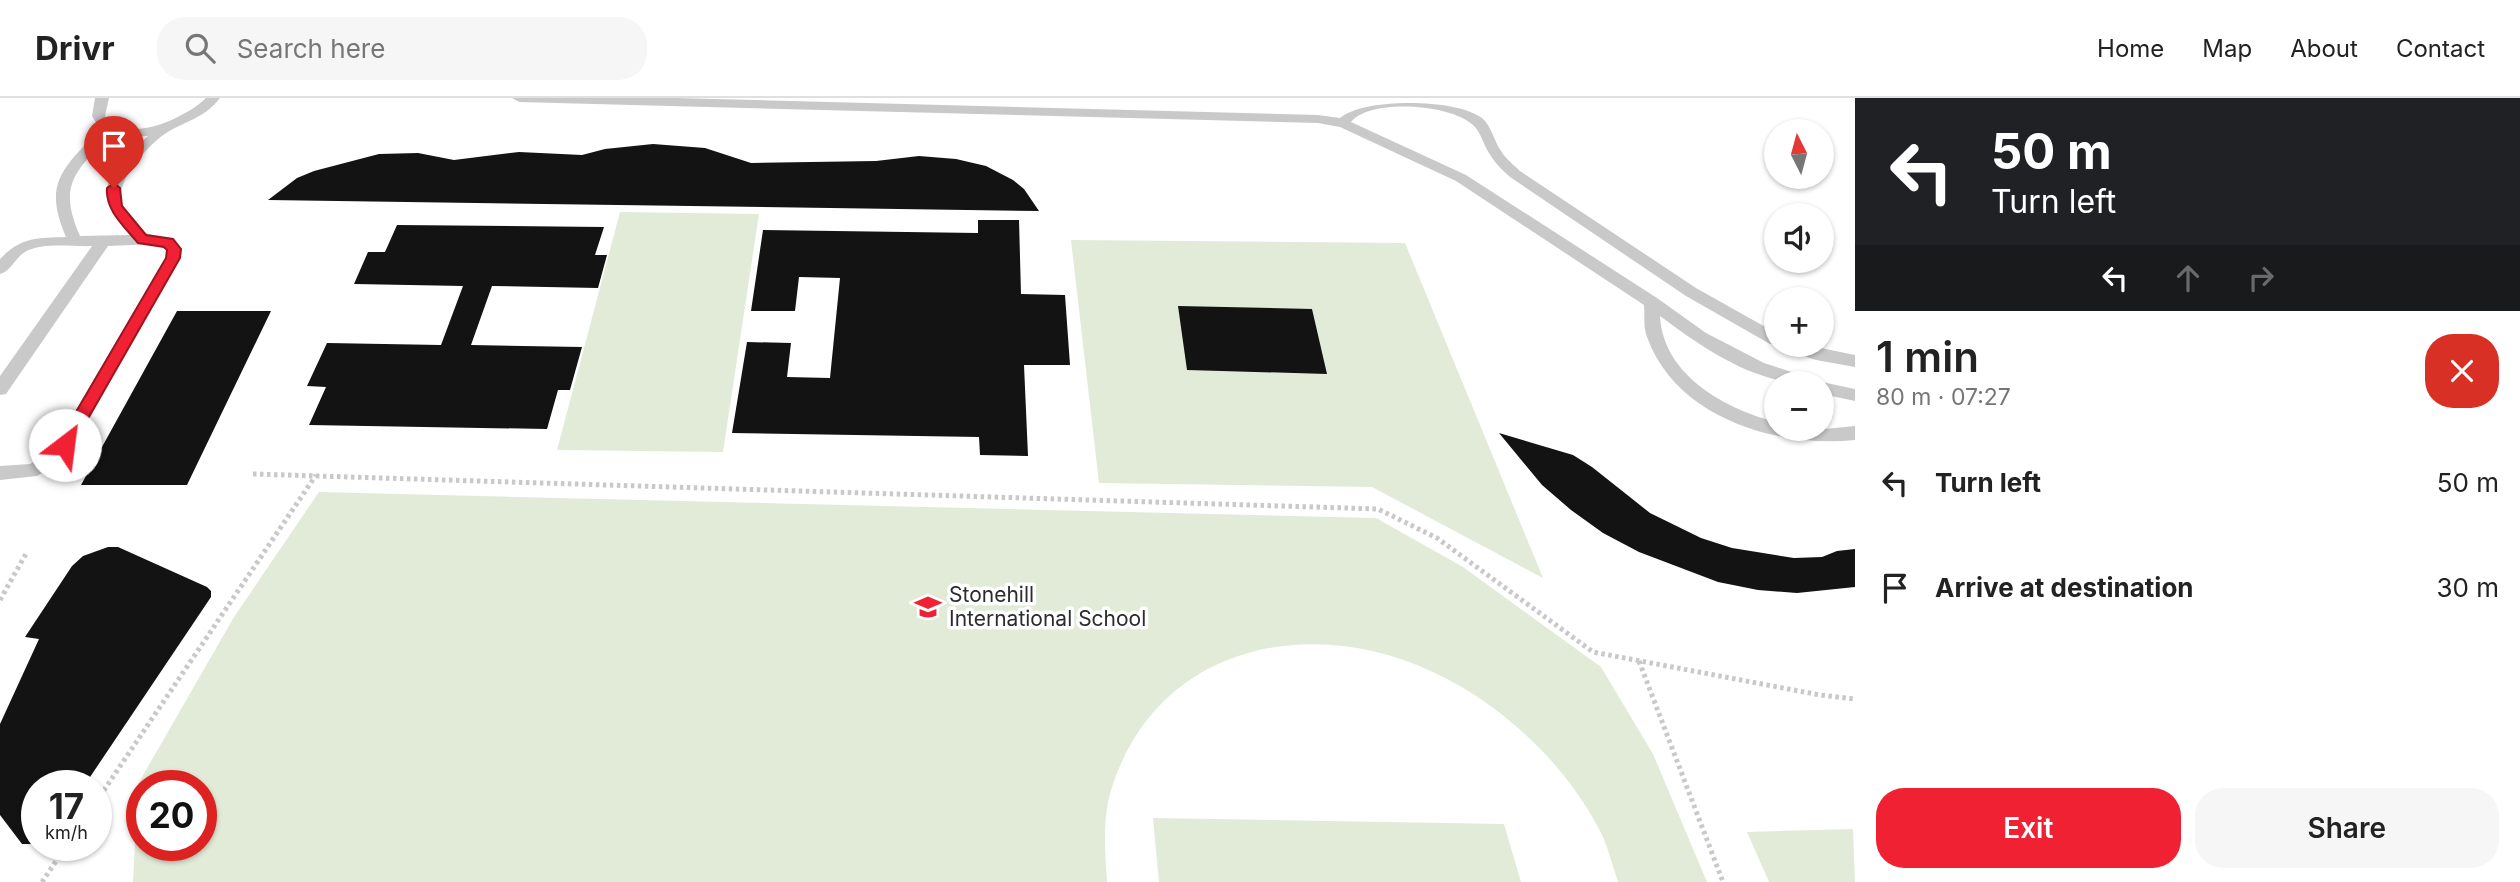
<!DOCTYPE html>
<html lang="en">
<head>
<meta charset="utf-8">
<style>
  :root { --surface:#fff; --page:#f6f6f6; --text:#222; --muted:#767676; --line:#e0e0e0; --accent:#f02133 }
  body { margin:0; font-family:Inter,sans-serif; background:var(--page); color:var(--text); height:100vh; display:flex; flex-direction:column; font-size:26px; white-space:nowrap }
  * { box-sizing:border-box; margin:0 }
  p { font-size:23px; color:var(--muted) }
  .icon { flex:none; width:38px; height:38px; fill:none; stroke:currentColor; stroke-width:2; stroke-linecap:round; stroke-linejoin:round }
  .map { position:relative; flex:1; overflow:hidden }
  .sheet { display:flex; flex-direction:column; background:var(--surface); width:665px }
  .sheet>* { flex:none }
  .guide { background:#202124; color:#fff; overflow:hidden }
  .needle { width:46px; rotate:354deg }
  .buttons { position:absolute; left:1764px; top:21px; display:grid; gap:14px }
  .buttons a { display:grid; place-items:center; width:70px; height:70px; border-radius:50%; background:var(--surface); box-shadow:0 2px 5px #0004; font-size:35px }
  .speed { position:absolute; left:21px; top:672px; display:flex; gap:14px; font-size:35px; font-weight:700; text-align:center }
  .speed>* { display:grid; place-content:center; width:91px; height:91px; border-radius:50%; background:var(--surface); box-shadow:0 2px 5px #0004; line-height:1 }
  .speed small { font-size:18px; font-weight:400 }
  .speed .limit { border:10px solid #d22; background:#fff; color:#111 }
  .pin { position:absolute; display:grid; place-items:center; width:60px; height:60px; color:#fff; margin:-72px -30px; border-radius:50% 50% 50% 0; rotate:-45deg; box-shadow:0 0 7px #0007 }
  .pin .icon { rotate:45deg }
  .me { position:absolute; width:77px; margin:-38px; rotate:30deg; stroke-linejoin:round; filter:drop-shadow(0 0 5px #0008) }
  .turn { display:flex; align-items:center; gap:24px; height:147px; padding:0 21px; font-size:32px }
  .turn .icon { width:91px; height:91px; stroke-width:2.5 }
  .turn b { display:block; font-size:49px; line-height:60px }
  .lanes { display:flex; align-items:center; height:66px; padding:0 21px; background:#0003; justify-content:center; gap:35px; direction:ltr }
  .lanes .off { opacity:.35 }
  .round { display:grid; place-items:center; flex:none; width:74px; height:74px; border-radius:28px; background:var(--page) }
  .overview { display:flex; align-items:center; justify-content:space-between; height:119px; padding:0 21px }
  h1 { font-size:42px; font-weight:600; line-height:52px }
  .cta { display:flex; gap:14px; margin-top:auto; padding:14px 21px }
  .cta a { flex:1; height:80px; border-radius:28px; background:var(--accent); color:#fff; font-size:28px; font-weight:600; line-height:80px; text-align:center }
  .cta a+a { background:var(--page); color:var(--text) }
  ul { padding:0; list-style:none }
  li { display:flex; align-items:center; gap:21px; height:105px; padding:0 21px }
  li div { flex:1 }
  li b { display:block; font-size:26px }
  li em { font-style:normal }
  header { display:flex; align-items:center; gap:42px; box-sizing:border-box; height:98px; padding:0 35px; background:var(--surface); border-bottom:2px solid var(--line) }
  header strong { font-size:33px }
  nav { display:flex; gap:38px; margin-inline-start:auto; font-size:24px }
  .search { width:490px; height:63px; background:var(--page); display:flex; align-items:center; gap:18px; box-sizing:border-box; padding:0 24px; border-radius:28px; color:var(--muted); font-size:26px }
  main { display:flex; flex:1; min-height:0 }
  .map>svg:first-child { display:block }
  .green { fill:#e2ebd8; fill-rule:evenodd }
  .building { fill:#131313 }
  .lines { fill:none; stroke-linecap:round; stroke-linejoin:round }
  .path { stroke:#c9c9c9; stroke-width:5; stroke-dasharray:3.5 3.5; stroke-linecap:butt }
  .service { fill:#c9c9c9; fill-rule:evenodd }
  .route { fill:#f02133; stroke:#9c1521; stroke-width:2 }
  .labels { text-anchor:middle; stroke-width:7; stroke-linejoin:round; paint-order:stroke }
  .poi-label { font-size:21px; fill:#2c2c2c; stroke:#fff; text-anchor:start }
</style>
</head>
<body>
<header>
<strong>Drivr</strong>
<div class="search"><svg class="icon" aria-label="search" viewBox="0 0 24 24"><circle cx="10" cy="10" r="6"/><path d="M15 15l6 6"/></svg>Search here</div>
<nav><a>Home</a><a>Map</a><a>About</a><a>Contact</a></nav>
</header>
<main>
<div class="map">
<svg width="1855" height="784" viewBox="0 0 1855 784">
  <rect width="100%" height="100%" fill="#fff"/>
  <path class="green" d="M620 114 759 116 723 354 557 352Z
    M1071 142 1405 145 1543 480 1372 389 1099 385Z
    M319 394 1376 420 1463 469 1601 569 1653 656 1707 784H1618C1613 769 1609 753 1603 739 1569 669 1505 608 1435 575 1310 515 1158 547 1112 689 1102 720 1105 752 1107 784H133L138 686 234 519ZM142 688H201V747H142Z
    M1153 720 1504 726 1521 784H1159Z
    M1853 731 1855 784H1769L1747 734Z"/>
  <path class="building" d="M653 46 705 50 751 65 876 63 919 58 956 61 986 68 1013 82 1024 91 1039 113 268 102 297 80 314 73 379 56 418 55 454 62 519 54 582 57 605 51Z
    M978 122H1019L1021 196 1065 197 1070 267H1024L1028 358 980 357 979 339 732 335 747 244 791 245 787 279 830 280 840 180 799 179 795 213H751L763 132 978 135Z
    M397 127 604 129 595 157H607L598 190 492 188 471 247 582 249 570 292H558L547 331 309 327 326 289 307 288 327 245 441 247 463 188 354 186 368 154H385Z
    M1178 208 1312 211 1327 276 1187 272Z
    M177 213H271L187 387H81Z
    M1499 335 1573 357 1592 369 1650 415 1701 440 1732 450 1794 460 1822 459 1837 453 1855 451V489L1797 495 1758 492 1718 484 1639 454 1603 435 1571 412 1542 387Z
    M108 449H118L207 489 211 493V499L84 688H37V746H22L0 717V626L39 541 25 539 72 468 83 458Z"/>
  <g class="lines">
    <path class="path" d="M253 376 1378 411 1437 440 1593 554 1820 597 1855 601
      M0 502 27 454
      M1639 563 1723 784
      M96 704 316 377
      M42 784 67 747"/>
    <path class="service" d="M95 0H109L105 18C125 48 186 20 206 0H220C206 18 190 22 171 32 152 42 110 86 123 109 127 117 141 135 149 136 162 139 173 138 181 151L180 160 63 364 37 378 0 382V368L30 366 51 354 166 160V152L155 146 108 148 6 296 0 297V278L92 148C73 149 42 144 25 154 15 160 11 173 0 176V161C21 139 36 140 66 139 42 84 64 70 100 31L92 18ZM110 36 121 39 148 38C109 74 88 91 130 137L80 138C57 86 76 74 110 36Z
      M512 0H676L1318 17 1340 20C1363 0 1455 0 1482 20 1492 29 1494 43 1501 53 1506 61 1514 67 1520 73L1696 190 1776 235V247H1780L1770 246 1686 198 1510 79C1502 72 1494 64 1489 55 1483 46 1481 34 1473 27 1451 6 1370 0 1351 24L1466 77 1657 200 1706 235 1764 265 1810 280 1812 285C1757 288 1703 250 1660 218 1663 277 1725 311 1776 324V331H1825L1855 328V342C1777 350 1676 320 1647 239 1643 229 1645 217 1644 207L1456 83 1340 29 1318 25 519 4Z
      M1780 247H1806L1855 257V269L1816 262 1782 251Z
      M1822 284 1855 291V303L1822 296V285H1817Z"/>
  </g>
  <path class="route" d="M114 85 120 90 122 108 146 137 173 141 181 151 180 160 70 352 65 353 57 347 59 343 166 160 167 152 164 149 138 145C124 128 105 112 107 90Z"/>
  <defs>
    <symbol id="school-bare" viewBox="-9 -9 18 18"><path d="M0-5L7-2L0 1L-7-2ZM-4 1L0 2.5L4 1V4Q0 6-4 4Z" fill="#f02133" stroke="#fff" stroke-width="2.5" paint-order="stroke"/></symbol>
  </defs>
  <g fill-rule="evenodd">
    <use href="#school-bare" x="909" y="490" width="38" height="38"/>
  </g>
  <g class="labels">
    <g class="poi-label">
      <text x="949" y="504">Stonehill<tspan x="949" dy="24">International School</tspan></text>
    </g>
  </g>
</svg>
<div class="buttons">
<a><svg class="needle" viewBox="-14 -14 28 28"><path d="M0-13l5 13h-10z" fill="#e53935"/><path d="M0 13l5-13h-10z" fill="#767676"/></svg></a>
<a><svg class="icon" aria-label="sound" viewBox="0 0 24 24"><path d="M4 9h4l5-4v14l-5-4H4zM17 9q2 3 0 6"/></svg></a>
<a>+</a>
<a>−</a>
</div>
<div class="speed"><div>17<small>km/h</small></div><div class="limit">20</div></div>
<div class="pin" style="left:114px;top:90px;background:#d93025"><svg class="icon" aria-label="arrive" viewBox="0 0 24 24"><path d="M6 21V4h12l-3 4 3 4H6"/></svg></div>
<svg class="me" style="left:65px;top:347px" viewBox="-20 -20 40 40"><circle r="19" fill="#fff"/><path d="M0-13L10 11 0 6-10 11z" fill="#f02133"/></svg>
</div>
<section class="sheet">
<div class="guide">
<div class="turn"><svg class="icon" aria-label="left" viewBox="0 0 24 24"><path d="M17 20v-9H6M10 6l-5 5 5 5"/></svg><div><b>50 m</b>Turn left</div></div>
<div class="lanes"><svg class="icon" aria-label="left" viewBox="0 0 24 24"><path d="M17 20v-9H6M10 6l-5 5 5 5"/></svg><svg class="icon off" aria-label="ahead" viewBox="0 0 24 24"><path d="M12 20V5M6 11l6-6 6 6"/></svg><svg class="icon off" aria-label="right" viewBox="0 0 24 24"><path d="M7 20v-9h11M14 6l5 5-5 5"/></svg></div>
</div>
<div class="overview"><div><h1>1 min</h1><p>80 m · 07:27</p></div><a class="round" style="background:#d93025;color:#fff"><svg class="icon" aria-label="close" viewBox="0 0 24 24"><path d="M6 6l12 12M18 6L6 18"/></svg></a></div>
<ul>
<li><svg class="icon" aria-label="left" viewBox="0 0 24 24"><path d="M17 20v-9H6M10 6l-5 5 5 5"/></svg><div><b>Turn left</b></div><em>50 m</em></li>
<li><svg class="icon" aria-label="arrive" viewBox="0 0 24 24"><path d="M6 21V4h12l-3 4 3 4H6"/></svg><div><b>Arrive at destination</b></div><em>30 m</em></li>
</ul>
<div class="cta"><a>Exit</a><a>Share</a></div>
</section>
</main>
</body>
</html>
